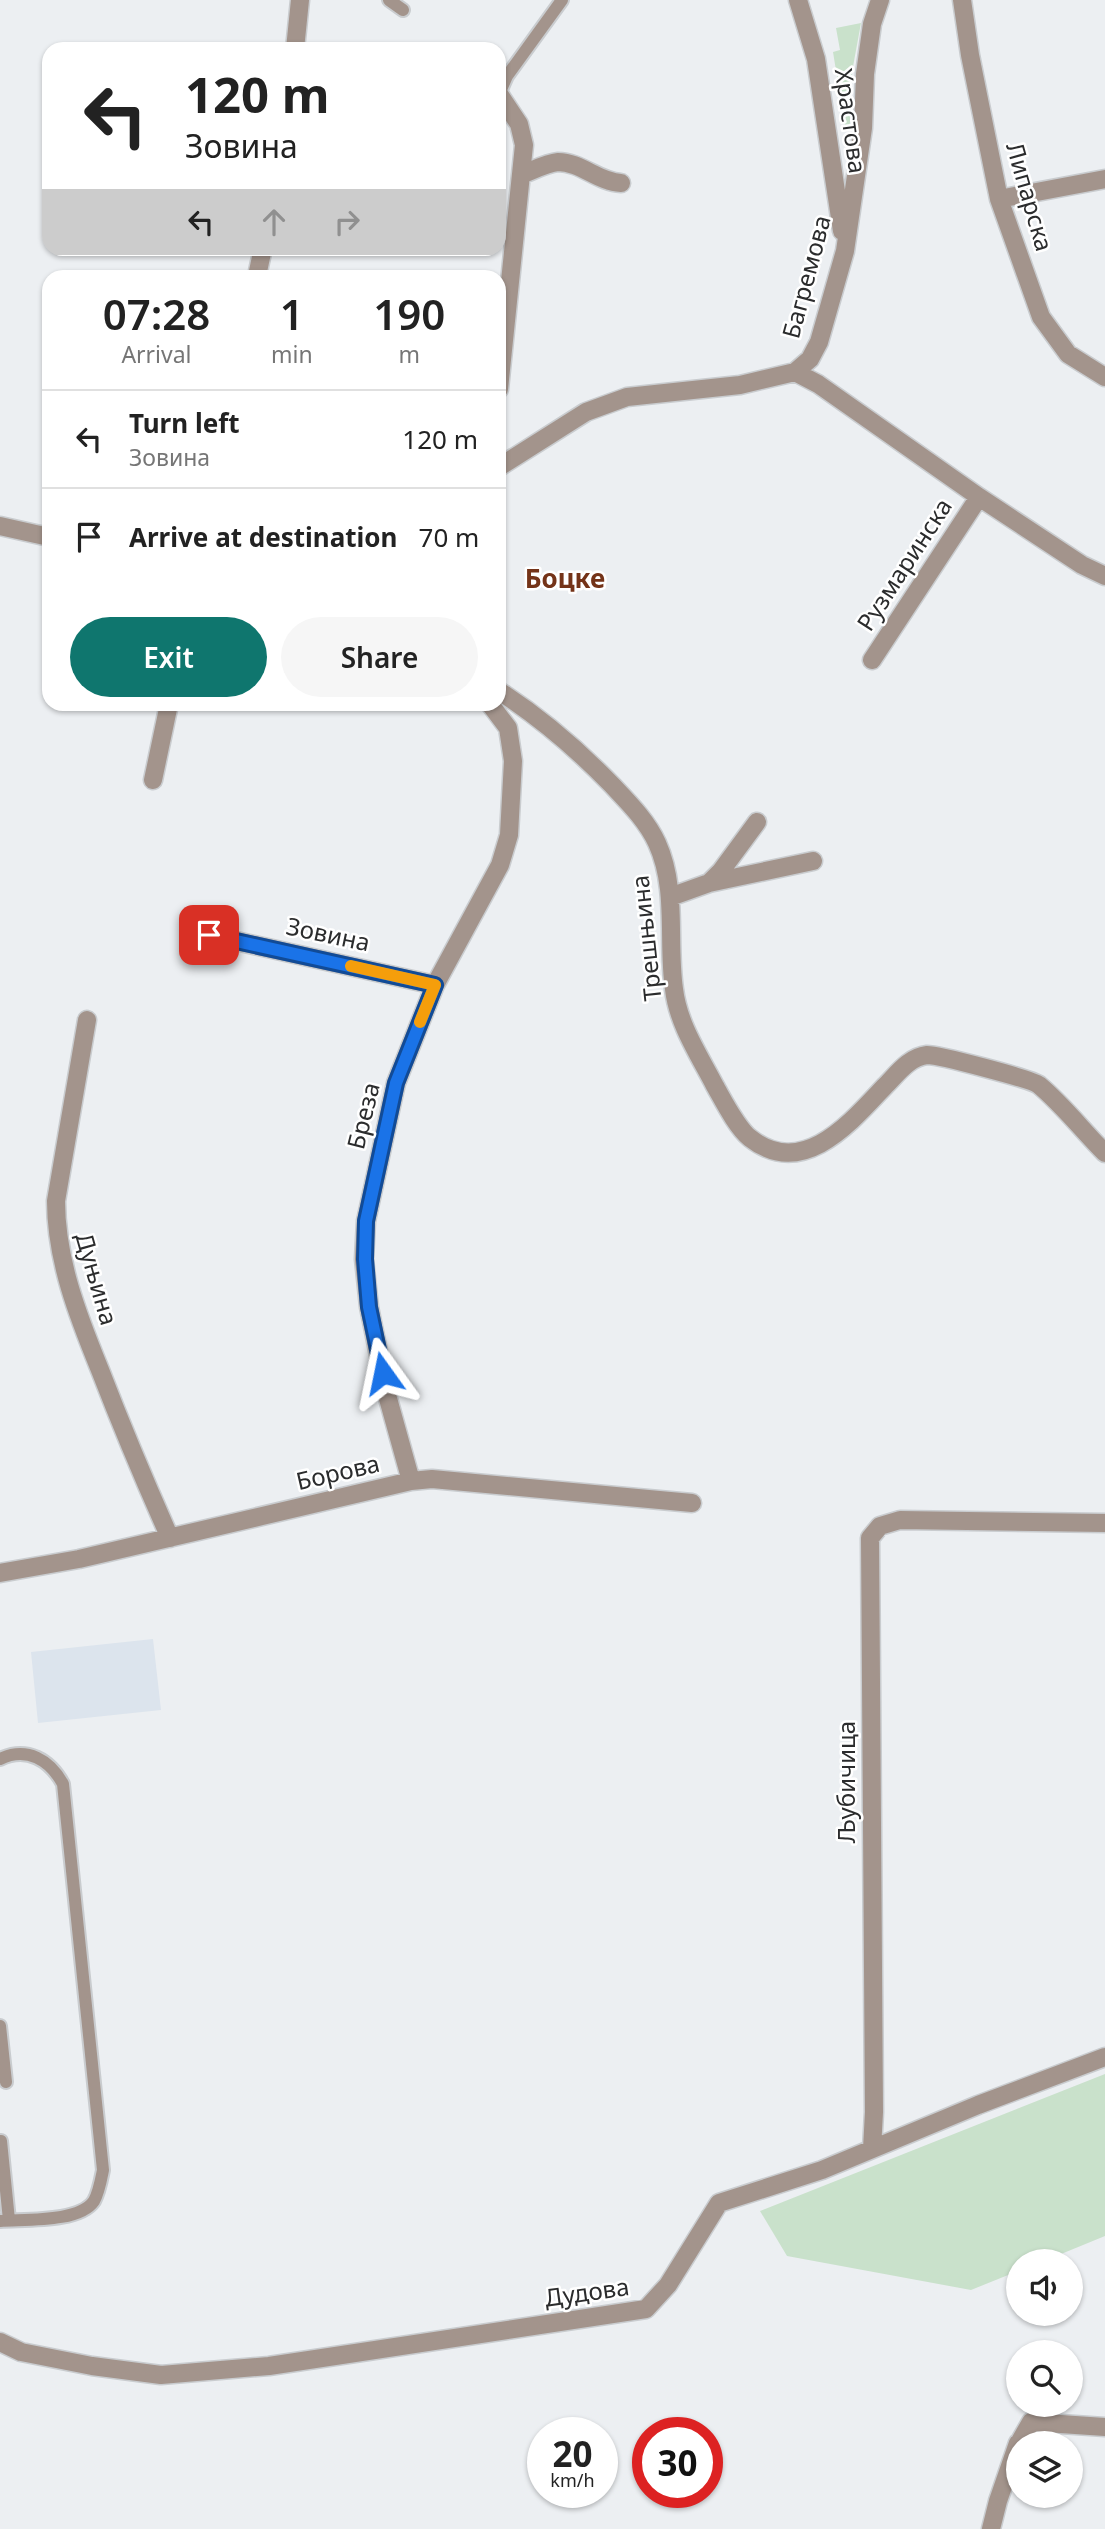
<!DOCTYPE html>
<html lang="en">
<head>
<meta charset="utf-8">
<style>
  :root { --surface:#fff; --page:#f6f6f6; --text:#222; --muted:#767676; --line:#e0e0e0; --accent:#0f766e }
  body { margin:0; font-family:"Noto Sans",sans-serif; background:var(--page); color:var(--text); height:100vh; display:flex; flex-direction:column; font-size:26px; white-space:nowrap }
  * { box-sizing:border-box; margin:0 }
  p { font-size:23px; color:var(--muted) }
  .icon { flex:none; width:38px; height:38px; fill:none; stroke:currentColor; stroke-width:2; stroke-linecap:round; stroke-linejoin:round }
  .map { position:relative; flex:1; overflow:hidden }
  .sheet { position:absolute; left:42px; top:270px; width:464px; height:441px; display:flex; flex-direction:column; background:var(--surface); border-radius:21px; box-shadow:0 2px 5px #0004 }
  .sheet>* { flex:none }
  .banner { position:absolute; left:42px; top:42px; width:464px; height:214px; border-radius:21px; box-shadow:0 2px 5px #0004; background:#fff; color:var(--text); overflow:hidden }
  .tools { position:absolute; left:1006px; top:2249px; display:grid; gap:14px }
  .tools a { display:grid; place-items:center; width:77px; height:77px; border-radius:50%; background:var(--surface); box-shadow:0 2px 5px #0004; font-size:35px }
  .speed { position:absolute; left:527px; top:2417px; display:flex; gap:14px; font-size:35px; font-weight:700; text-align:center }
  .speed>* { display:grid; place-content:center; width:91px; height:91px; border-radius:50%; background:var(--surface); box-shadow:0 2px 5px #0004; line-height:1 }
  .speed small { font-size:18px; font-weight:400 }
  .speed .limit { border:10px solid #d22; background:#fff; color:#111 }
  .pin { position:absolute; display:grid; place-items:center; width:60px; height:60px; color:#fff; margin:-30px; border-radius:14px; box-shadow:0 4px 10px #0006 }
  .me { position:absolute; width:77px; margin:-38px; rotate:348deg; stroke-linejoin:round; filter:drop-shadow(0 0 5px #0008) }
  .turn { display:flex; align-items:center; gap:24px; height:147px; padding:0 28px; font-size:32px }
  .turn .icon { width:91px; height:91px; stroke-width:2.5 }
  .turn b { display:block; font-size:49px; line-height:60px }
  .lanes { display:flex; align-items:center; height:66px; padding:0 28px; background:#0003; justify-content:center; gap:35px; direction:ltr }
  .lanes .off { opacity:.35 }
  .eta { display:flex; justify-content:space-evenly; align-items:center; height:119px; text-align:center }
  .eta b { font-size:42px; font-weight:600; line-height:49px }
  .action { display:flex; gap:14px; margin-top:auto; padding:14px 28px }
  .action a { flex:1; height:80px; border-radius:42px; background:var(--accent); color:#fff; font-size:28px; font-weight:600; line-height:80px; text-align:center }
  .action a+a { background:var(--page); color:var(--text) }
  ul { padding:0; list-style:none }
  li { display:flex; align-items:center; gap:21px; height:98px; padding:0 28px; border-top:2px solid var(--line) }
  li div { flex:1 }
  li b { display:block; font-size:26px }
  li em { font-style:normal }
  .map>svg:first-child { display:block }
  .built { fill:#dce4ed }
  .green { fill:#c9e1cb }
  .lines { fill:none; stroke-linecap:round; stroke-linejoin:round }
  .lane-casing { stroke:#c9cccf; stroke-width:16 }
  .street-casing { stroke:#c9cccf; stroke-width:21 }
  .lane { stroke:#a3948c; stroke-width:12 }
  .street { stroke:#a3948c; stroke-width:18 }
  .route-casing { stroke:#114b97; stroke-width:18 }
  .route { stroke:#1a73e8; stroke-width:12 }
  .slow { stroke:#f59e0b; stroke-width:12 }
  .labels { text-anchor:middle; stroke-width:5; stroke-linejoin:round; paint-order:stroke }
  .street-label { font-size:24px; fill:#2b2c2d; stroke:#fff }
  .neighbourhood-label { font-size:26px; font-weight:bold; fill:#743318; stroke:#fff }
</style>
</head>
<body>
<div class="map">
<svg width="1105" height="2529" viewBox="0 0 1105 2529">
  <rect width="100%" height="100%" fill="#eceff2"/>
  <path class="built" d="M153 1639 161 1710 38 1723 31 1652Z"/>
  <path class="green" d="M861 23 852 72 850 123 846 132 833 52 840 50 836 28Z
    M1105 2074V2236L1044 2261H1018V2271L971 2290 787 2256 760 2211Z"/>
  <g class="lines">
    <defs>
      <path id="lane" d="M389 0 403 10
        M499 94 507 76 562 0
        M0 1759C27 1746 50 1760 63 1784L103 2170C101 2180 99 2192 94 2201 79 2223 24 2219 0 2221
        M0 2026 6 2082
        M1 2141 9 2220"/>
      <path id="street" d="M798 0 816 59 842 231
        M962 0 970 55 999 199 1041 317 1068 354 1105 377
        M295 49 300 0
        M521 175C532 171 546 163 558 162 581 162 598 182 621 183
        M999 199 1105 179
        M257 276 263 248
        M795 372 818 384 979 497 1082 565 1105 576
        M499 389 524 145 519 124 499 94
        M499 467 586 412 627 397 740 385 795 372 810 359 819 342 845 251 863 128 865 74 872 24 880 0
        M0 526 49 537
        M872 660 979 497
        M499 691C541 718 577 749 612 785 629 803 647 821 657 843 678 889 667 941 674 989 678 1024 699 1055 715 1086 723 1100 737 1128 750 1138 803 1180 851 1122 885 1086 897 1074 909 1057 927 1055 939 1055 1031 1079 1039 1085 1063 1105 1083 1131 1105 1153
        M153 780 169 704
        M709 883 813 861
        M670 897 709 883 721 871 757 822
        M209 935 435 985
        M87 1020 56 1201C56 1260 78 1316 100 1370 122 1427 145 1482 170 1538
        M411 1481 387 1395 369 1307 364 1259 366 1221 396 1083 435 985 500 865 509 835 513 761 508 728 490 704
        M0 1573 79 1559 411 1481 432 1479 692 1503
        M872 2149 874 2112 870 1538 880 1526 900 1520 1105 1523
        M0 2342 21 2352 92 2366 161 2375 269 2366 646 2309 668 2285 719 2203 822 2170 978 2105 1105 2057
        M1019 2443 1031 2422 1105 2427
        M991 2529 998 2501 1018 2443"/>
    </defs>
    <use href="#lane" class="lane-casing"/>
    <use href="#street" class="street-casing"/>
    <use href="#lane" class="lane"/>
    <use href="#street" class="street"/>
  </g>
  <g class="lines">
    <defs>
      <path id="route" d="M209 935 435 985 396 1083 366 1221 365 1259 369 1307 383 1373"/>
    </defs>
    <use href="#route" class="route-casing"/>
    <use href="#route" class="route"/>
    <path class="slow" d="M351 966 435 985 420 1022"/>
  </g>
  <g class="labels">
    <g class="street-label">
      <text transform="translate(850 121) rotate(82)" y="8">Храстова</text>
      <text transform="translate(1029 197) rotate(74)" y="8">Липарска</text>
      <text transform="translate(807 277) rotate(-75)" y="8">Багремова</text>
      <text transform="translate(905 565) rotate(-57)" y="8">Рузмаринска</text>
      <text transform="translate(328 935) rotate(12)" y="8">Зовина</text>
      <text transform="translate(647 938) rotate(-96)" y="8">Трешњина</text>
      <text transform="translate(364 1116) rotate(-76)" y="8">Бреза</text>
      <text transform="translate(96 1279) rotate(74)" y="8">Дуњина</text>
      <text transform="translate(338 1473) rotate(-13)" y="8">Борова</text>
      <text transform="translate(847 1782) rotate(-90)" y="8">Љубичица</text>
      <text transform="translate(587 2293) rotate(-8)" y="8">Дудова</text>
    </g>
    <g class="neighbourhood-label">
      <text x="565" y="588">Боцке</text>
    </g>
  </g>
</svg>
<div class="tools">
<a><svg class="icon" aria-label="sound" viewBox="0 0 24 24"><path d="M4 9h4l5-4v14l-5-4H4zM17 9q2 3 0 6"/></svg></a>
<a><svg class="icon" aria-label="search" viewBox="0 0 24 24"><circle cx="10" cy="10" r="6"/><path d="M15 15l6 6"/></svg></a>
<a><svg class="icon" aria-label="layers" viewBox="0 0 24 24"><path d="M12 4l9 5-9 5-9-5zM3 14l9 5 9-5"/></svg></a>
</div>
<div class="speed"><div>20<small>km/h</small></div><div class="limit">30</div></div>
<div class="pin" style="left:209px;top:935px;background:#d93025"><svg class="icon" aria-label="arrive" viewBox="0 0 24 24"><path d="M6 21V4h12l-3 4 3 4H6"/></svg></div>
<svg class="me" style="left:383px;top:1373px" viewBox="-20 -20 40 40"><path d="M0-17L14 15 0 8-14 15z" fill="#1a73e8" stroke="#fff" stroke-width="4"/></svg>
<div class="banner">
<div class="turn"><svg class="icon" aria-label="left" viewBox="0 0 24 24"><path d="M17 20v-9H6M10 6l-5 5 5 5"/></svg><div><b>120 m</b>Зовина</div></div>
<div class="lanes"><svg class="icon" aria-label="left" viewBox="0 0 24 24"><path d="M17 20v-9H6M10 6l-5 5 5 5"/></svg><svg class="icon off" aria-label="ahead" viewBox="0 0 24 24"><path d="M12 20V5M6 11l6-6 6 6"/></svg><svg class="icon off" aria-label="right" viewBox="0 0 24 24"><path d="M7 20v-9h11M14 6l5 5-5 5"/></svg></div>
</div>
<section class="sheet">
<div class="eta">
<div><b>07:28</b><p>Arrival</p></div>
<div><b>1</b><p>min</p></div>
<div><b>190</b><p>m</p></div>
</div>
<ul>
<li><svg class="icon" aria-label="left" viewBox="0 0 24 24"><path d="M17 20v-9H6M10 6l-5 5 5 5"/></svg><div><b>Turn left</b><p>Зовина</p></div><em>120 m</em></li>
<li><svg class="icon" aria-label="arrive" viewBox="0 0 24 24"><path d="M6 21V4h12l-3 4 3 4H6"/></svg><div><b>Arrive at destination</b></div><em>70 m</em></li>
</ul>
<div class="action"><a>Exit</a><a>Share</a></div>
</section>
</div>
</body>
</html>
